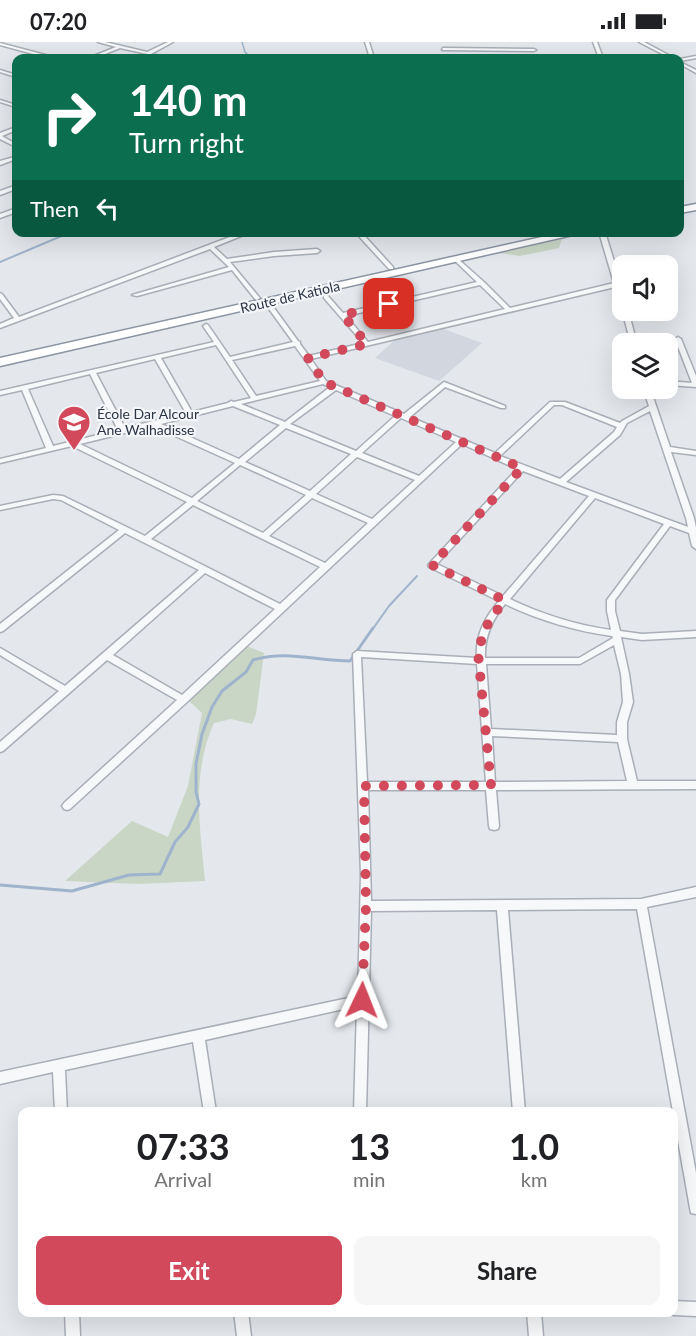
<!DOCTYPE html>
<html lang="en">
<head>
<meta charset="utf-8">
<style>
  :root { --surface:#fff; --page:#f6f6f6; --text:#202124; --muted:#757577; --accent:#d1495b }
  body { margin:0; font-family:Lato,sans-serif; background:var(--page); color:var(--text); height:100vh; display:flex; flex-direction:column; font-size:22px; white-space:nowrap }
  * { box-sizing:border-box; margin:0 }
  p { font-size:20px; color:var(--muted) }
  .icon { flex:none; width:33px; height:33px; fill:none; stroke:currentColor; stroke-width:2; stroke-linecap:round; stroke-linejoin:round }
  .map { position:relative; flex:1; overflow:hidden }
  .drawer { position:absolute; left:18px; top:1065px; width:660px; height:210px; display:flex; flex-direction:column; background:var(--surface); border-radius:12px; box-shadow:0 6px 24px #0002 }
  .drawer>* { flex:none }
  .guide { position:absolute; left:12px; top:12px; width:672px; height:183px; border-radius:12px; box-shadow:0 6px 24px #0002; background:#0b6e4f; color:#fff; overflow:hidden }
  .buttons { position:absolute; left:612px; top:213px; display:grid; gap:12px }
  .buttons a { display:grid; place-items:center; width:66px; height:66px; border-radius:12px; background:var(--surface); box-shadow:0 6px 24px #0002; font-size:30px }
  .pin { position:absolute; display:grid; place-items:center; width:51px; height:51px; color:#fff; margin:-26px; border-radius:12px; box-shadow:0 3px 9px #0006 }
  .me { position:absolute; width:66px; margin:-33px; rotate:2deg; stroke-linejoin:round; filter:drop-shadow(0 0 4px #0008) }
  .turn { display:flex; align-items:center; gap:21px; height:126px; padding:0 18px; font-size:27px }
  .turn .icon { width:78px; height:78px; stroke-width:2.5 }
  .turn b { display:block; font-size:42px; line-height:51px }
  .then { display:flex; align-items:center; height:57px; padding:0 18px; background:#0003; gap:12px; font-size:22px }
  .eta { display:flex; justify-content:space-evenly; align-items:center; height:102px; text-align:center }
  .eta b { font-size:36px; font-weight:700; line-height:42px }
  .button { display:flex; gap:12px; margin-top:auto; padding:12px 18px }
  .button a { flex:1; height:69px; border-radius:12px; background:var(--accent); color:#fff; font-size:24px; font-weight:700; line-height:69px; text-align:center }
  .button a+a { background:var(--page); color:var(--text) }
  .status { display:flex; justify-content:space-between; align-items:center; height:42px; padding:0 30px; background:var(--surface); direction:ltr }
  .status svg { height:16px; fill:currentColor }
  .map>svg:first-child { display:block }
  .built { fill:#d2d6de }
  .green { fill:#c9d6c5 }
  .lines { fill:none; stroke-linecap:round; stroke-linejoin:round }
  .stream-far2 { stroke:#9fb4cc; stroke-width:1.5 }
  .stream-far1 { stroke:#9fb4cc; stroke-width:2 }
  .stream { stroke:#9fb4cc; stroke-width:3 }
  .street-casing { stroke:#a9aeb7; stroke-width:3 }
  .highway-casing { stroke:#8b94a3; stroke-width:3 }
  .street { fill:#f7f8fa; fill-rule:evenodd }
  .highway { fill:#fff; fill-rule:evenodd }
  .route { stroke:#d1495b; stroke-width:10; stroke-dasharray:0 18 }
  .labels { text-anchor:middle; stroke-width:4.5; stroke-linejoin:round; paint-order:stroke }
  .far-street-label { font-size:14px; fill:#2b3445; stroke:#f4f6f9 }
  .far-poi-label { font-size:14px; fill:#2b3445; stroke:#f4f6f9; text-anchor:start }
</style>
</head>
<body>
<div class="status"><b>07:20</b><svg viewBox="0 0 49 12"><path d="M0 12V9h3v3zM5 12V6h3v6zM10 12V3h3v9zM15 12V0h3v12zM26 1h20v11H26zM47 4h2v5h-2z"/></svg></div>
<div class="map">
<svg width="696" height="1294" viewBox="0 0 696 1294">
  <rect width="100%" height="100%" fill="#e4e7ec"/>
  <path class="built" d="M441 286 482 301 439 339 375 316 398 295Z"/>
  <path class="green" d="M562 197 559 206 520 214 499 211Z
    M247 604 264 611 256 672 252 682 231 677 214 681C191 731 200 786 205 839L138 842 65 839 132 779 168 795 188 744 202 671 189 659 220 625Z"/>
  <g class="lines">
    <path class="stream-far2" d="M242 0 245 10 251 16"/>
    <path class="stream-far1" d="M0 220 71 190
      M372 588 389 564 417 534"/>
    <path class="stream" d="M0 843 72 849 129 833 160 832 175 800 188 785 199 762 196 750V722L202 692 212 665 222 649 246 630 253 618C286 608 316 619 350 619L373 586"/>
    <defs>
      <path id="street" d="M98 0H105L147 10 168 0H173L151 12 166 15V16L120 6 95 16H91V15L116 5Z
        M365 0H369L374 16H370Z
        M593 0H597L603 16H599Z
        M639 0H644L674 16H670Z
        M0 1 53 15V16H48L0 3Z
        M443 6 534 7 536 8 534 9 442 8Z
        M696 14V16L680 19V17Z
        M680 20 696 28V31L680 22Z
        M0 28 16 33V35L0 30Z
        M0 58 16 63V65L0 60Z
        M16 85V88L2 94 16 102V105L0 97V91Z
        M14 115H16V117L0 123V119Z
        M14 144H16V147L0 153V149Z
        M14 167H16V170L0 176V172Z
        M243 190H251L214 205 227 217 274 210 317 207 320 209 317 211 274 214 230 220 259 255 260 256 257 258 255 257 232 228 137 254 132 253 229 225 210 207 0 286V282L14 276 0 257V251L2 252 19 275Z
        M355 190H361L393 225V227H389Z
        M599 190H605L621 242 622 262 619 260 615 245 311 317 326 339 404 372 444 340 505 364V366H501L445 345 410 375 495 411 550 360H565L620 381 622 379 649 364 643 346H650L670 405 696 409V413L671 410 694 476 696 486V507L692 504 689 491 670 484 615 558V569L620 589 642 592 696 589V595L642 598 621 595 629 632 633 660 627 680V697L637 739H696V747L496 748 499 784 498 787 494 788 490 787 489 784 486 748H368L371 859 641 857 696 845V855L647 865 696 1131V1172L691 1171 690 1166 637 867 508 868 525 1070H513L497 868 371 869 366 1070H354L357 964 205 998 216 1070H204L193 1000 65 1028 67 1070H55L53 1030 0 1042V1030L358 954 361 832 353 612 357 609 477 616C475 594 485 575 499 559L429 525 428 523 517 427 462 402 187 660 70 767 67 768 64 767 62 764 64 761 177 658 107 618 3 709 0 710V700L59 649 0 613V606L65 644 199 528 125 491 3 589 0 590V582L119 488 61 458 53 457 0 468V464L53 453 63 454 145 494 187 460 72 404 0 421V417L46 406 22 348 0 353V349L214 300 203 284 206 282 208 283 230 315 293 300 264 260 267 258 269 259 298 299 300 300V302L309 314 363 301 324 256V254H328L343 271 477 240 455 219 454 218 457 216 484 240 510 266 614 241ZM480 243 505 267 368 300 346 274ZM216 303 251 356 234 360 231 359 228 361 192 370 161 316ZM295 304 320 339 256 354 232 318ZM155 317 186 371 125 386 96 331ZM90 332 118 388 53 404 28 347ZM323 342 330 345 285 380 241 362ZM336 348 395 374 356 409 290 382ZM554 363H562L617 385 614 390 560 437 500 414ZM233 364 280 383 239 417 161 382ZM650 369 686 476 688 485 566 440 620 393 627 381ZM401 376 456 400 419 434 362 411ZM153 384 235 421 192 456 80 402ZM286 386 351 412 310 449 245 420ZM357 415 415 438 372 477 316 452ZM240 423 306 453 263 491 197 459ZM523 429 589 454 503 554 437 522ZM312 456 368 481 325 521 269 494ZM595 456 664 482 607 558V569L611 588C576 583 541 572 510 557ZM193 463 320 525 280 562 151 497ZM205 531 275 567 182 653 113 613ZM505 562C538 578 576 589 612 594L613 596 579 616H485C484 595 492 578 505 562ZM614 603 621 632 623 660 617 680V693L491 687 486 622H580ZM361 615 477 622 486 740H367ZM492 694 618 700 627 739 495 740Z
        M622 267V268H628L637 302H631L622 268Z
        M678 295 681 297 696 334V345L668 343V339L692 341 675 297Z
        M674 1259 696 1260V1274L674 1273 669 1271 674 1270Z
        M65 1270H79L80 1294H66Z
        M234 1270H248L251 1294H237Z
        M527 1270H541L543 1294H529Z"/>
      <path id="highway" d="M696 162V168L680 171V165Z
        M564 190H586L0 324V316Z"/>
    </defs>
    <use href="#street" class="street-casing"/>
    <use href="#highway" class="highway-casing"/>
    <use href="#street" class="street"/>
    <use href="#highway" class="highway"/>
  </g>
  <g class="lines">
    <path class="route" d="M362 958 366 864 364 744 491 743 478 611 484 588 504 558 432 523 522 426 324 340 308 316 367 302 343 273 389 262"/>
  </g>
  <defs>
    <symbol id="school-pin" viewBox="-11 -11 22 30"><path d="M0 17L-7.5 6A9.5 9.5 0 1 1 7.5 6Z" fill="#d1495b" stroke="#f4f6f9"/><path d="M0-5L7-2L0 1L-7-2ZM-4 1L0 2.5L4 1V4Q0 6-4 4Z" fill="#fff"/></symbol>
  </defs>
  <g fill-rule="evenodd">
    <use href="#school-pin" x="55" y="361" width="38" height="52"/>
  </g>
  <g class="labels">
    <g class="far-street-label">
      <text transform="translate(290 255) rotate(-13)" y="5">Route de Katiola</text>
    </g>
    <g class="far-poi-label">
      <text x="97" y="377">École Dar Alcour<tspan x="97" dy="16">Ane Walhadisse</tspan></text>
    </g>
  </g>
</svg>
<div class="buttons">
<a><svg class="icon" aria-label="sound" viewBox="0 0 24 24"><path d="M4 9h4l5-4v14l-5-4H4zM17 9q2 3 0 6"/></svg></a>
<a><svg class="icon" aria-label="layers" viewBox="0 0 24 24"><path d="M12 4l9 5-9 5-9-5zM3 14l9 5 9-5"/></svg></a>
</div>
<div class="pin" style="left:389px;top:262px;background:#d93025"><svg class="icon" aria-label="arrive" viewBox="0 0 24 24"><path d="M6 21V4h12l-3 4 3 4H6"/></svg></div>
<svg class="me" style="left:362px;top:958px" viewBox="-20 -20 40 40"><path d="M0-17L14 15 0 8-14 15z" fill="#d1495b" stroke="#fff" stroke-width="4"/></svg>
<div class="guide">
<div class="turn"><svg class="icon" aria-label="right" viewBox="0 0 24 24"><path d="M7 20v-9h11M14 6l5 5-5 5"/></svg><div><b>140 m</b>Turn right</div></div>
<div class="then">Then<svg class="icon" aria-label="left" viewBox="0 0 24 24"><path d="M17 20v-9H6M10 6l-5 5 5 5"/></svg></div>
</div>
<section class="drawer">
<div class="eta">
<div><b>07:33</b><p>Arrival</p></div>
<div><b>13</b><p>min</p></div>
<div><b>1.0</b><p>km</p></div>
</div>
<div class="button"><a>Exit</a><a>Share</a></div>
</section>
</div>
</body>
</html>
